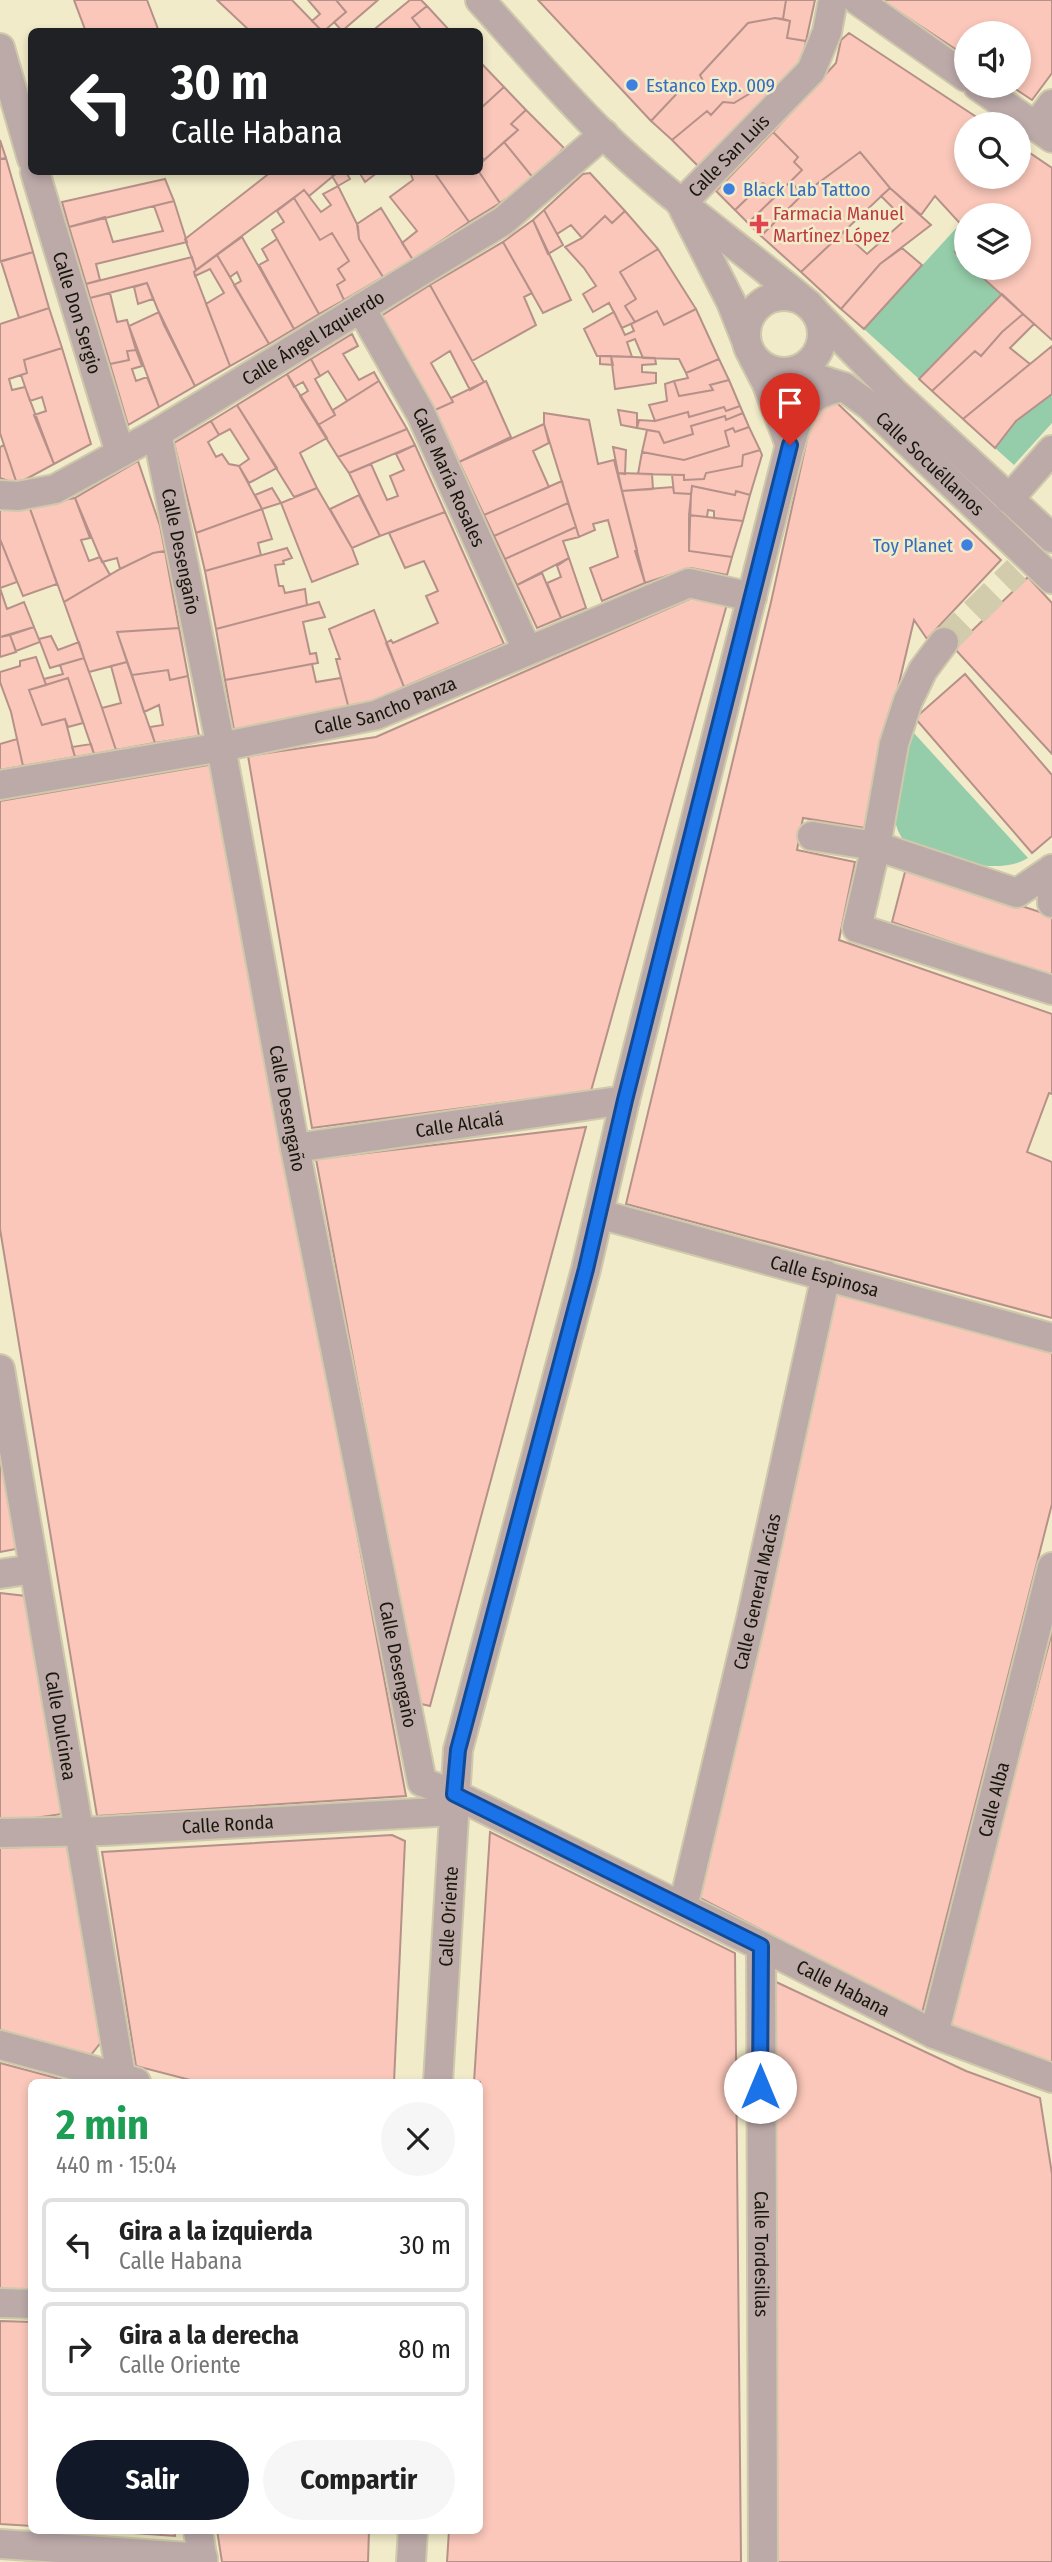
<!DOCTYPE html>
<html lang="es">
<head>
<meta charset="utf-8">
<style>
  :root { --surface:#fff; --page:#f6f6f6; --text:#222; --muted:#767676; --line:#e0e0e0; --accent:#111827 }
  body { margin:0; font-family:"Fira Sans Condensed",sans-serif; background:var(--page); color:var(--text); height:100vh; display:flex; flex-direction:column; font-size:26px; white-space:nowrap }
  * { box-sizing:border-box; margin:0 }
  p { font-size:23px; color:var(--muted) }
  .icon { flex:none; width:38px; height:38px; fill:none; stroke:currentColor; stroke-width:2; stroke-linecap:round; stroke-linejoin:round }
  .map { position:relative; flex:1; overflow:hidden }
  .panel { position:absolute; left:28px; top:2079px; width:455px; height:455px; display:flex; flex-direction:column; background:var(--surface); border-radius:10px; box-shadow:0 4px 10px #0003 }
  .panel>* { flex:none }
  .guide { position:absolute; left:28px; top:28px; width:455px; height:147px; border-radius:10px; box-shadow:0 4px 10px #0003; background:#202124; color:#fff; overflow:hidden }
  .buttons { position:absolute; left:954px; top:21px; display:grid; gap:14px }
  .buttons a { display:grid; place-items:center; width:77px; height:77px; border-radius:50%; background:var(--surface); box-shadow:0 4px 10px #0003; font-size:35px }
  .pin { position:absolute; display:grid; place-items:center; width:60px; height:60px; color:#fff; margin:-72px -30px; border-radius:50% 50% 50% 0; rotate:-45deg; box-shadow:0 0 7px #0007 }
  .pin .icon { rotate:45deg }
  .me { position:absolute; width:77px; margin:-38px; rotate:0deg; stroke-linejoin:round; filter:drop-shadow(0 0 5px #0008) }
  .turn { display:flex; align-items:center; gap:24px; height:147px; padding:0 28px; font-size:32px }
  .turn .icon { width:91px; height:91px; stroke-width:2.5 }
  .turn b { display:block; font-size:49px; line-height:60px }
  .round { display:grid; place-items:center; flex:none; width:74px; height:74px; border-radius:37px; background:var(--page) }
  .summary { display:flex; align-items:center; justify-content:space-between; height:119px; padding:0 28px }
  h1 { font-size:42px; font-weight:700; line-height:52px; color:#1e9e55 }
  .primary-button { display:flex; gap:14px; margin-top:auto; padding:14px 28px }
  .primary-button a { flex:1; height:80px; border-radius:42px; background:var(--accent); color:#fff; font-size:28px; font-weight:700; line-height:80px; text-align:center }
  .primary-button a+a { background:var(--page); color:var(--text) }
  ul { padding:0; list-style:none }
  li { display:flex; align-items:center; gap:21px; height:94px; margin:0 14px 10px; padding:0 14px; border:4px solid var(--line); border-radius:10px }
  li div { flex:1 }
  li b { display:block; font-size:26px }
  li em { font-style:normal }
  .map>svg:first-child { display:block }
  .green { fill:#95cdaa }
  .building { fill:#fac7ba; stroke:#b69189; stroke-width:2 }
  .lines { fill:none; stroke-linecap:round; stroke-linejoin:round }
  .minor-tunnel { stroke:#d2cbac; stroke-width:28; stroke-dasharray:28 14; stroke-linecap:butt }
  .minor-casing { stroke:#cfc9ab; stroke-width:32 }
  .minor { stroke:#bcaaa9; stroke-width:28 }
  .route-casing { stroke:#114b97; stroke-width:18 }
  .route { stroke:#1a73e8; stroke-width:12 }
  .shop-dot { fill:#3f7fe0; stroke:#f2ebc9; stroke-width:2.5 }
  .health-dot { fill:#e0444e; stroke:#f2ebc9; stroke-width:2.5 }
  .labels { text-anchor:middle; stroke-width:5; stroke-linejoin:round; paint-order:stroke }
  .shop-label { font-size:19px; fill:#366cbe; stroke:#f2ebc9; text-anchor:start }
  .street-label { font-size:19px; fill:#1a170b; stroke:#f2ebc9 }
  .health-label { font-size:19px; fill:#be3a42; stroke:#f2ebc9; text-anchor:start }
</style>
</head>
<body>
<div class="map">
<svg width="1052" height="2562" viewBox="0 0 1052 2562">
  <rect width="100%" height="100%" fill="#f2ebc9"/>
  <path class="green" d="M960 224 966 230V241L956 253 966 262V268H972L1002 294 919 379 864 329Z
    M1052 394V423L1014 465 995 448 1016 421Z
    M913 732 1028 858C998 877 941 858 908 847 905 841 899 835 897 828 889 806 906 754 913 732Z"/>
  <path class="building" d="M74 0H147L158 29 152 32H86Z
    M217 0H292L323 32H251Z
    M308 0H336L346 12 323 32 312 21 320 14Z
    M336 0H378L342 31 334 22 346 12Z
    M410 0H421L427 6 412 18 421 29 419 32H379L376 28Z
    M538 0H786L783 19 775 18 748 23 700 75 703 81 690 92 684 86 651 121Z
    M786 0H815L806 41 787 38 790 21 783 19Z
    M881 0H1052V73L1032 100 1011 86H1018V33H966V56Z
    M427 6 451 32H419L421 29 412 18Z
    M775 18 790 21 787 38 806 41 802 63 775 90 767 83 734 103 723 102 711 115 707 111 672 140 651 121 684 86 690 92 703 81 700 75 748 23Z
    M849 33 987 124H966V177H1018V145L1052 168V340L972 268H1018V215H966V230L935 196 921 215 890 188 860 152 802 195 791 181 802 170 794 162 798 157 773 132 836 63 841 40Z
    M480 62 504 87 480 109Z
    M767 83 775 90 698 166 672 140 707 111 711 115 723 102 734 103Z
    M504 87 526 110 511 124 518 130 484 160 480 155V109Z
    M526 110 564 148 534 179 504 142 518 130 511 124Z
    M773 132 798 157 794 162 802 170 777 195 763 183 735 210 716 191Z
    M0 140 6 158 0 159Z
    M504 142 534 179 500 203 479 172 480 164Z
    M860 152 890 188 801 272 761 236 802 195Z
    M6 158 33 252 0 262V159Z
    M271 172H338L309 196 304 190 196 270 185 239Z
    M338 172H346L350 179 338 186 332 176Z
    M359 172H378L365 182Z
    M410 172H434L469 222 413 260 402 243 417 231 390 197 413 180Z
    M434 172H479L500 203 469 222Z
    M590 173 625 211 612 223 605 216 582 238 571 225 557 234 544 210 583 174Z
    M165 179 174 201 69 227 62 202Z
    M791 181 802 195 761 236 748 223Z
    M763 183 777 195 748 223 735 210Z
    M338 186 358 226 359 239 383 277 344 300 337 285 345 280 338 269 349 261 332 233 320 240 294 198 304 190 321 212 331 205 323 194Z
    M890 188 931 225 880 264 841 309 801 272 843 232 867 254 905 220 881 196Z
    M294 198 320 240 332 233 349 261 338 269 345 280 337 285 344 300 319 314 272 230 284 222 277 211Z
    M174 201 187 242 96 264 100 280 86 284 69 227 105 217 113 242 163 231 154 206Z
    M381 208 413 260 383 277 359 239 357 224Z
    M544 210 563 245 548 254 533 220Z
    M625 211 658 249 620 272 636 299 625 306 635 322 622 328 609 303 593 312 583 294 596 286 584 268 565 247 582 238 605 216 612 223Z
    M533 220 571 300 543 313 503 242Z
    M242 237 294 329 269 344 234 285 241 281 237 272 230 277 217 255Z
    M277 239 319 314 294 329 259 265 268 260 262 249Z
    M966 241V262L955 252Z
    M503 242 532 293 524 297 536 325 472 361 430 285Z
    M902 248 922 265 864 329 841 309 880 264Z
    M658 249 696 309 664 325 657 311 635 322 625 306 636 299 620 272Z
    M33 252 49 308 19 318 1 261Z
    M217 255 269 344 230 366 206 304 224 293 210 269 195 276 194 272Z
    M192 257 196 270 194 272 230 366 195 386 164 325 147 283 90 298 86 284Z
    M147 283 153 299 138 304 134 287Z
    M430 285 484 382 470 390 450 351 431 363 453 402 435 410 381 316Z
    M110 293 117 322 127 320 136 350 127 351 129 360 110 364 90 298Z
    M1002 294 1023 314 1002 332 981 356 975 351 932 391 919 379Z
    M49 308 62 348 24 360 27 373 9 379 12 390 25 387 54 464 17 484 0 433V324Z
    M696 309 719 359 686 373 679 359 643 358 635 339 627 342 632 357 597 356 584 329 614 312 625 335 634 331 631 324 657 311 664 325Z
    M159 312 195 386 159 407 129 326Z
    M1023 314 1034 324 1010 348 1030 364 963 419 932 391 975 351 981 356 1002 332Z
    M352 334 358 346 343 354 359 380 374 372 379 381 347 401 328 371 320 376 311 359Z
    M1052 346V394L1016 421 995 448 963 419Z
    M62 348 91 444 54 464 34 415 46 411 42 397 30 401 21 375 27 373 24 360Z
    M136 350 142 366 132 369 136 381 147 377 159 407 128 425 110 364 129 360 127 351Z
    M600 356H611L613 365 600 364Z
    M611 356 655 358 656 364 642 365V372L656 373V383L615 389Z
    M311 359 320 376 315 379 335 415 318 425 300 396 308 391 303 382 294 387 287 374Z
    M719 359 729 380 710 385 713 390 679 396 674 381 688 378 686 373Z
    M287 374 327 438 300 453 317 488 294 497 237 405Z
    M729 380 740 406 726 411 724 407 689 417 688 412 655 421 649 405 667 401 665 384 674 381 679 396 713 390 710 385Z
    M379 381 407 429 338 457 318 425 335 415 333 410Z
    M486 381 511 437 459 462 435 410 453 402 451 398Z
    M835 401 1001 560 927 639 914 620 865 828 803 818 797 850 855 862 839 940 1052 1014V1094L1049 1093 1027 1152 1052 1162V1318L626 1204 771 602 814 408Z
    M237 405 277 468 249 483 239 466 249 459 230 429 219 435 211 421Z
    M740 406 743 413 726 420 725 416 691 426 693 434 664 443 659 432 637 428 639 420 655 421 688 412 689 417 724 407 726 411Z
    M618 410 637 413V428L621 425Z
    M544 413 589 420 598 464 614 460 645 583 602 601 590 568 618 557 608 520 593 524 595 530 579 537 544 424Z
    M743 413 749 427 735 432 733 428 725 431 729 446 684 460 642 452 647 430 659 432 664 443 693 434 691 426 725 416 726 420Z
    M211 421 219 435 208 442 216 457 222 454 229 464 239 466 262 509 196 533 174 443Z
    M544 424 549 443 533 451 549 487 484 515 459 462Z
    M749 427 760 450 743 455 742 466 706 473 704 479 684 480V475L638 474 642 452 684 460 729 446 725 431 733 428 735 432Z
    M407 429 415 445 349 473 338 457Z
    M4 445 17 484 0 478V447Z
    M415 445 445 512 380 536 349 473 371 464 387 500 398 496 390 476 404 470 396 454Z
    M613 447 626 450 625 474 618 473Z
    M760 450 762 455 750 495 736 491 735 495 692 486 691 494 674 493 672 475H684V480L704 479 706 473 742 466 743 455Z
    M138 461 160 526 165 551 153 553 120 569 117 558 102 562 75 498Z
    M618 473 652 474 653 489 622 491Z
    M562 481 568 503 494 536 484 515Z
    M692 486 735 495 736 491 750 495 743 521 714 518V511L708 510 707 517 689 515Z
    M673 487 674 493 691 494 689 551 732 557 727 575 691 568 645 583 635 551 637 550 622 491Z
    M272 488 281 503 262 509 255 495Z
    M317 488 352 548 358 564 312 582 281 503Z
    M359 495 380 536 352 548 330 509Z
    M75 498 90 538 81 540 89 561 100 557 110 575 64 602 29 506Z
    M568 503 576 527 505 559 494 536Z
    M29 506 57 584 23 596 0 539V510Z
    M262 509 272 539 258 543 261 555 205 571 196 533Z
    M445 512 504 644 404 687 386 643 391 640 393 643 438 623 426 596 438 591 424 561 405 568 389 533Z
    M689 515 743 521 732 557 689 551Z
    M576 527 579 537 563 541 569 558 517 585 505 559Z
    M0 539 17 582 0 588 7 609 24 602 34 627 0 637Z
    M287 548 292 558 283 561 284 564 275 565 279 586H283L285 593 305 589 307 605 216 629 205 571Z
    M165 551 179 628 117 632 127 662 89 672 64 602 120 569 153 553Z
    M569 558 586 608 561 618 547 583 561 577 557 566Z
    M542 573 561 618 537 628 517 585Z
    M1028 577 1052 603V754L954 648Z
    M694 597 727 604 591 1091 312 1128 248 756 376 737Z
    M319 602 325 617 303 622 310 654 316 653 318 663 225 680 216 629Z
    M374 610 404 687 358 708 349 709 336 659H340L329 629Z
    M34 627 40 642 16 651 10 635Z
    M179 628 188 676 170 680 168 670 132 675 117 632Z
    M10 635 16 652 0 657V637Z
    M51 636 58 650 79 642 84 658 50 668 39 639Z
    M36 657 46 685 29 690 42 725 65 719 75 757 23 766 11 712 0 682V672L20 666V661Z
    M84 658 102 708 116 750 94 754 68 678 46 685 44 679 63 674 60 665Z
    M127 662 155 743 116 750 102 708 121 703 111 666Z
    M312 664 316 682 341 678 349 709 234 730 225 680Z
    M168 670 170 680 188 676 199 736 155 743 150 727 163 725 159 705 144 712 132 675Z
    M965 674 1052 775V836L1032 853 915 718Z
    M68 678 83 723 68 727 65 719 42 725 29 690Z
    M17 739 23 766 0 770V744Z
    M91 744 94 754 75 757 72 747Z
    M214 764 406 1796 97 1816 0 1229V801Z
    M906 868 1052 916V977L892 922Z
    M586 1127 430 1706 417 1703 316 1159Z
    M836 1294 1052 1350V1504L922 2013 700 1898Z
    M0 1448 16 1549 0 1552Z
    M0 1593 26 1596 62 1814 0 1823Z
    M1052 1632V2063H1040L948 2024Z
    M490 1832 735 1953 741 2562H447L449 2530H480V2082H474Z
    M392 1835 405 1841 394 2082H198L136 2066 102 1852Z
    M67 1845 102 2041 90 2056 0 2030V1848Z
    M774 1981 966 2071 1040 2098 1052 2174V2562H776Z
    M0 2063 71 2082H32V2290L0 2289Z
    M0 2321 32 2322V2526L0 2524Z
    M91 2530H174L175 2536Z
    M217 2530H369L368 2562H222Z"/>
  <g class="lines">
    <path class="minor-tunnel" d="M944 642 1017 570"/>
    <defs>
      <g id="minor">
        <path d="M480 0C521 45 560 92 603 134 667 197 741 247 809 305"/>
        <path d="M857 0 966 77"/>
        <path d="M0 48 32 159"/>
        <path d="M978 86 1052 138"/>
        <path d="M1036 126 1052 104"/>
        <path id="s1" d="M35 172 120 453"/>
        <path id="s2" d="M681 204 811 71 827 32 833 0"/>
        <path d="M684 210 731 302 746 340"/>
        <circle cx="784" cy="334" r="38"/>
        <path id="s3" d="M361 308 421 414 527 650"/>
        <path d="M816 313 895 393 1052 538"/>
        <path d="M753 357 766 382 790 445"/>
        <path id="s4" d="M794 371 844 387 870 406 1052 579"/>
        <path id="s5" d="M157 433 221 747 295 1148 422 1782 454 1794 761 1946 934 2034 1052 2078"/>
        <path id="s6" d="M0 495 18 496 55 489 157 433 503 221 604 134"/>
        <path d="M1009 499 1052 450"/>
        <path d="M944 642 923 670 908 701 894 744 876 846 857 928 1052 990"/>
        <path id="s7" d="M0 785 221 747 376 715 689 583 752 597"/>
        <path d="M812 836 876 846 1017 893 1052 869"/>
        <path d="M1052 869V903"/>
        <path id="s8" d="M295 1148 625 1100"/>
        <path id="s9" d="M599 1214 1052 1338"/>
        <path id="s10" d="M0 1369 122 2082"/>
        <path d="M0 1574 34 1569"/>
        <path id="s11" d="M0 1833 104 1831 453 1811"/>
        <path id="s12" d="M683 1907 751 1619 826 1275"/>
        <path id="s13" d="M761 1946 763 2562"/>
        <path id="s14" d="M934 2034 1052 1567"/>
        <path d="M0 2045 136 2082"/>
        <path id="s15" d="M438 2082 458 1750 586 1269 625 1100 790 445C801 410 804 394 844 387"/>
        <path d="M0 2303 32 2304"/>
        <path d="M198 2530 203 2562"/>
        <path d="M0 2544 203 2558"/>
        <path d="M411 2562 413 2530"/>
      </g>
    </defs>
    <use href="#minor" class="minor-casing"/>
    <use href="#minor" class="minor"/>
  </g>
  <g class="lines">
    <defs>
      <path id="route" d="M760 2087 761 1946 454 1794 458 1750 586 1269 625 1100 790 445"/>
    </defs>
    <use href="#route" class="route-casing"/>
    <use href="#route" class="route"/>
  </g>
  <g class="shop-dot">
    <circle cx="632" cy="85" r="7"/>
    <circle cx="729" cy="189" r="7"/>
    <circle cx="967" cy="545" r="7"/>
  </g>
  <path class="health-dot" d="M755.5 213.5h7v7h7v7h-7v7h-7v-7h-7v-7h7z"/>
  <g class="labels">
    <g class="shop-label">
      <text x="646" y="92">Estanco Exp. 009</text>
      <text x="743" y="196">Black Lab Tattoo</text>
      <text x="953" y="552" text-anchor="end">Toy Planet</text>
    </g>
    <g class="street-label">
      <text dy="7" stroke="none"><textPath href="#s2" startOffset="68">Calle San Luis</textPath></text>
      <text dy="7" stroke="none"><textPath href="#s1" startOffset="147">Calle Don Sergio</textPath></text>
      <text dy="7" stroke="none"><textPath href="#s6" startOffset="355">Calle Ángel Izquierdo</textPath></text>
      <text dy="7" stroke="none"><textPath href="#s4" startOffset="168">Calle Socuéllamos</textPath></text>
      <text dy="7" stroke="none"><textPath href="#s3" startOffset="191">Calle María Rosales</textPath></text>
      <text dy="7" stroke="none"><textPath href="#s5" startOffset="121">Calle Desengaño</textPath></text>
      <text dy="7" stroke="none"><textPath href="#s7" startOffset="394">Calle Sancho Panza</textPath></text>
      <text dy="7" stroke="none"><textPath href="#s5" startOffset="688">Calle Desengaño</textPath></text>
      <text dy="7" stroke="none"><textPath href="#s8" startOffset="166">Calle Alcalá</textPath></text>
      <text dy="7" stroke="none"><textPath href="#s9" startOffset="234">Calle Espinosa</textPath></text>
      <text dy="7" stroke="none"><textPath href="#s12" startOffset="324">Calle General Macías</textPath></text>
      <text dy="7" stroke="none"><textPath href="#s5" startOffset="1255">Calle Desengaño</textPath></text>
      <text dy="7" stroke="none"><textPath href="#s10" startOffset="362">Calle Dulcinea</textPath></text>
      <text dy="7" stroke="none"><textPath href="#s14" startOffset="242">Calle Alba</textPath></text>
      <text dy="7" stroke="none"><textPath href="#s11" startOffset="228">Calle Ronda</textPath></text>
      <text dy="7" stroke="none"><textPath href="#s15" startOffset="166">Calle Oriente</textPath></text>
      <text dy="7" stroke="none"><textPath href="#s5" startOffset="1844">Calle Habana</textPath></text>
      <text dy="7" stroke="none"><textPath href="#s13" startOffset="308">Calle Tordesillas</textPath></text>
    </g>
    <g class="health-label">
      <text x="773" y="220">Farmacia Manuel<tspan x="773" dy="22">Martínez López</tspan></text>
    </g>
  </g>
</svg>
<div class="buttons">
<a><svg class="icon" aria-label="sound" viewBox="0 0 24 24"><path d="M4 9h4l5-4v14l-5-4H4zM17 9q2 3 0 6"/></svg></a>
<a><svg class="icon" aria-label="search" viewBox="0 0 24 24"><circle cx="10" cy="10" r="6"/><path d="M15 15l6 6"/></svg></a>
<a><svg class="icon" aria-label="layers" viewBox="0 0 24 24"><path d="M12 4l9 5-9 5-9-5zM3 14l9 5 9-5"/></svg></a>
</div>
<div class="pin" style="left:790px;top:445px;background:#d93025"><svg class="icon" aria-label="arrive" viewBox="0 0 24 24"><path d="M6 21V4h12l-3 4 3 4H6"/></svg></div>
<svg class="me" style="left:760px;top:2087px" viewBox="-20 -20 40 40"><circle r="19" fill="#fff"/><path d="M0-13L10 11 0 6-10 11z" fill="#1a73e8"/></svg>
<div class="guide">
<div class="turn"><svg class="icon" aria-label="left" viewBox="0 0 24 24"><path d="M17 20v-9H6M10 6l-5 5 5 5"/></svg><div><b>30 m</b>Calle Habana</div></div>
</div>
<section class="panel">
<div class="summary"><div><h1>2 min</h1><p>440 m · 15:04</p></div><a class="round"><svg class="icon" aria-label="close" viewBox="0 0 24 24"><path d="M6 6l12 12M18 6L6 18"/></svg></a></div>
<ul>
<li><svg class="icon" aria-label="left" viewBox="0 0 24 24"><path d="M17 20v-9H6M10 6l-5 5 5 5"/></svg><div><b>Gira a la izquierda</b><p>Calle Habana</p></div><em>30 m</em></li>
<li><svg class="icon" aria-label="right" viewBox="0 0 24 24"><path d="M7 20v-9h11M14 6l5 5-5 5"/></svg><div><b>Gira a la derecha</b><p>Calle Oriente</p></div><em>80 m</em></li>
</ul>
<div class="primary-button"><a>Salir</a><a>Compartir</a></div>
</section>
</div>
</body>
</html>
